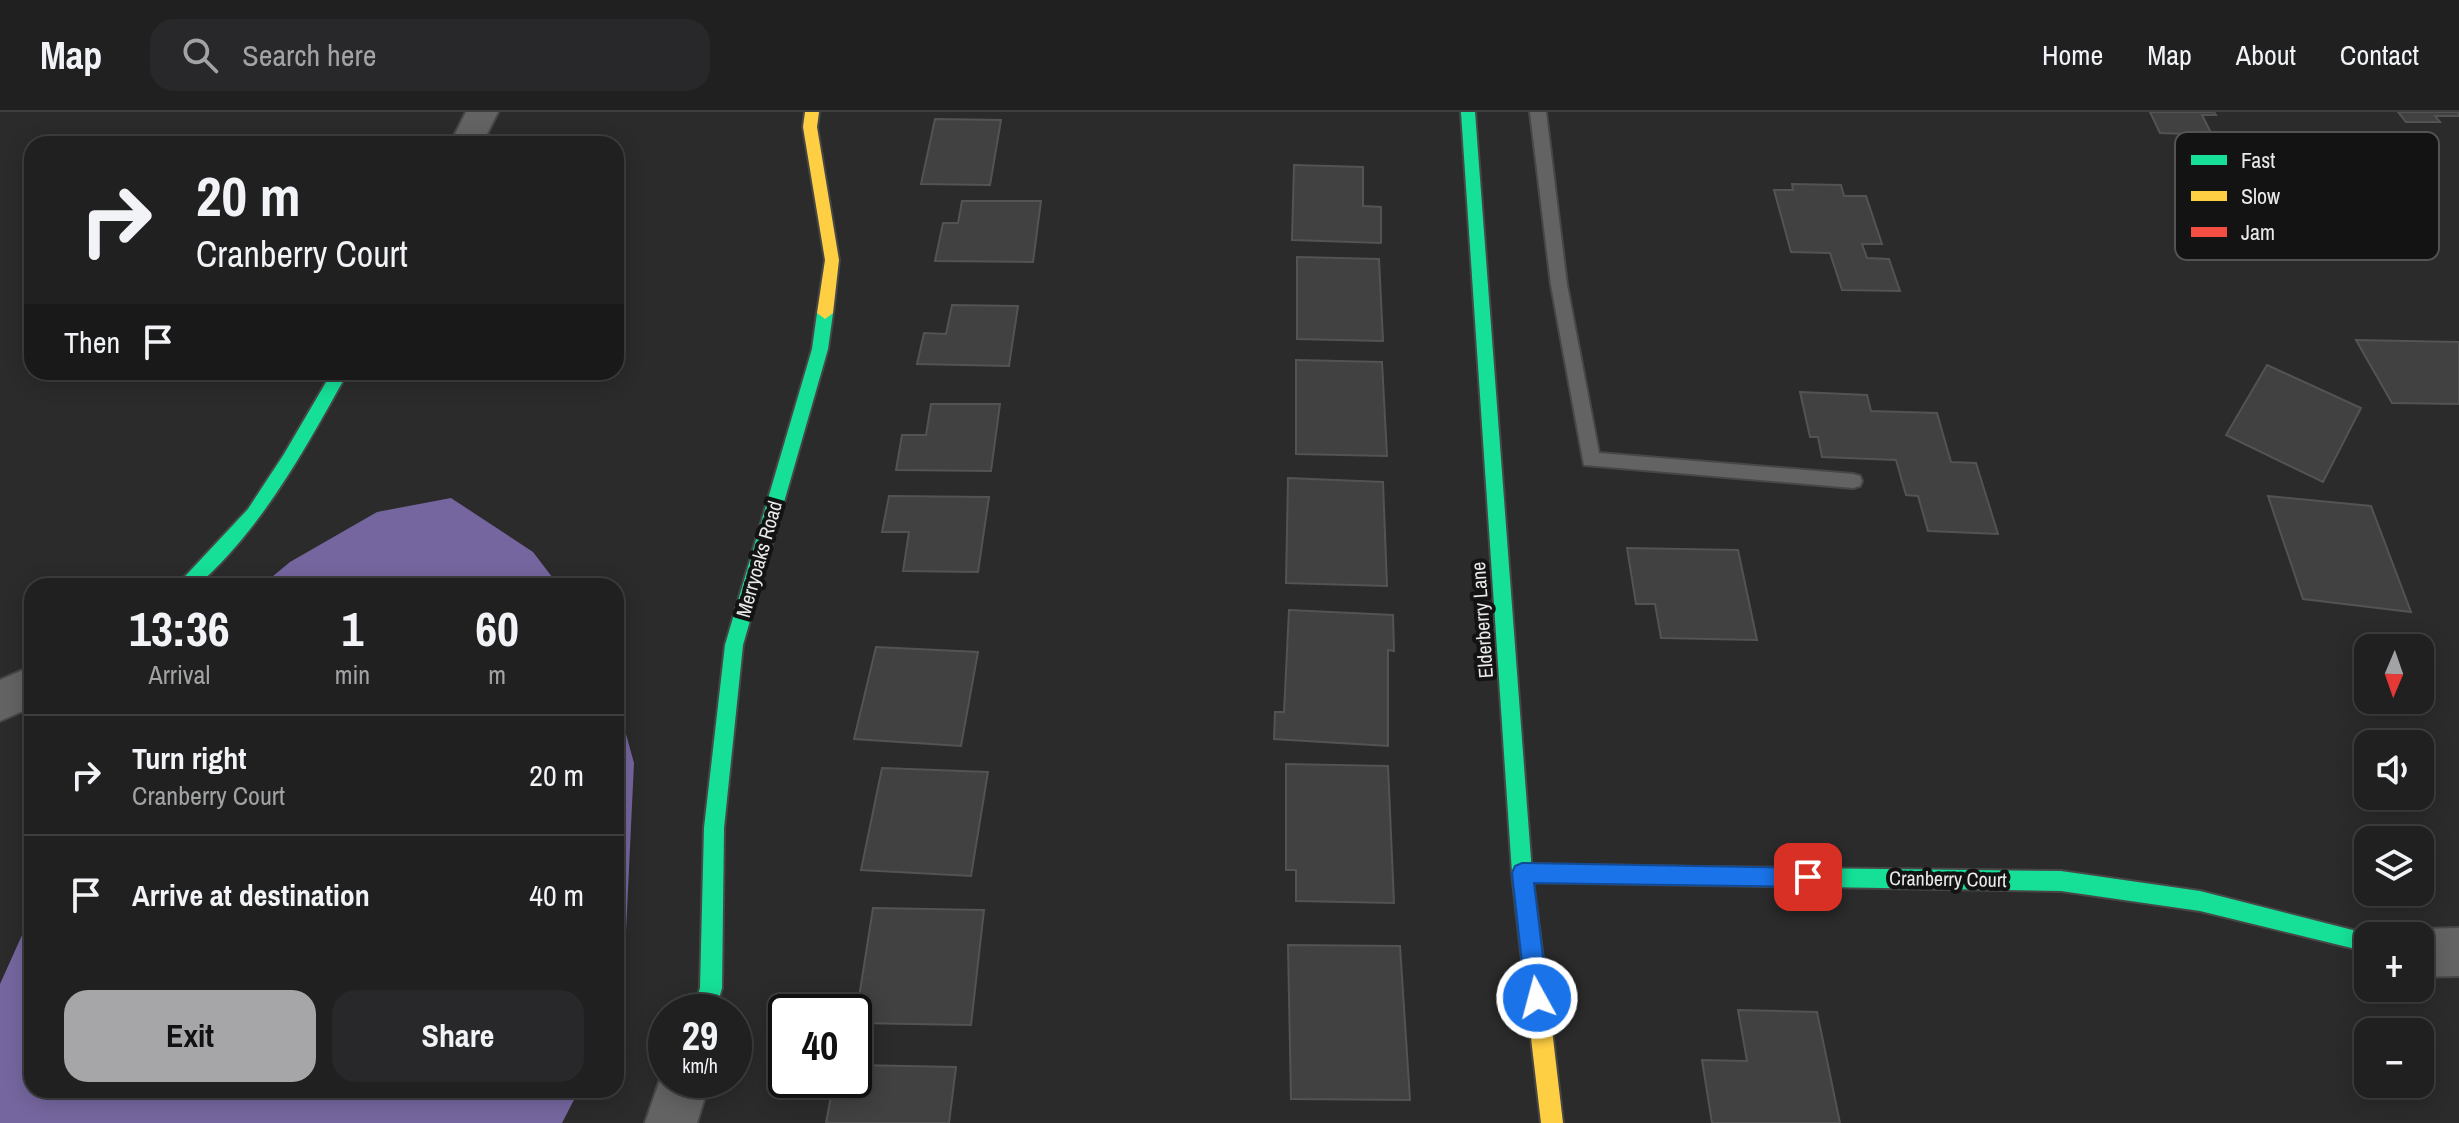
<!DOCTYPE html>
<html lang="en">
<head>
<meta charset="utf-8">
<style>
  :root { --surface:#202021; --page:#28282a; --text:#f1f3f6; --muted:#a2a3a5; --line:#3d3e3f; --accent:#a6a6a8 }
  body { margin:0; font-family:"Archivo Narrow",sans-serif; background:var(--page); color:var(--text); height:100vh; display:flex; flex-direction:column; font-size:30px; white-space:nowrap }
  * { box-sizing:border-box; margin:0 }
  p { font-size:26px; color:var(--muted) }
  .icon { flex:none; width:44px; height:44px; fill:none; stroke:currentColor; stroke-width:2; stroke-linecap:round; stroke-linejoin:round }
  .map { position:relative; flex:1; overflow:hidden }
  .side { position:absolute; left:24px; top:466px; width:600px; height:520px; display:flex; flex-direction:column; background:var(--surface); border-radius:24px; box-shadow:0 4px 20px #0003,0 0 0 2px var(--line) }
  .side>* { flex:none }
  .banner { position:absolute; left:24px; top:24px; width:600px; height:244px; border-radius:24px; box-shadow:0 4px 20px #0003,0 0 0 2px var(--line); background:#202021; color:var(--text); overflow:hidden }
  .needle { width:52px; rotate:182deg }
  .buttons { position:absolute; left:2354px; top:522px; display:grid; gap:16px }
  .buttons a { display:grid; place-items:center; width:80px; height:80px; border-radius:16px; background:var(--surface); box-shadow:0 4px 20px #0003,0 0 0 2px var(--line); font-size:40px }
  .speed { position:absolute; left:648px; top:882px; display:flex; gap:16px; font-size:40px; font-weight:700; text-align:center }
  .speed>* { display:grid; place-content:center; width:104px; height:104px; border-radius:50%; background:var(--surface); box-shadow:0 4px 20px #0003,0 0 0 2px var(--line); line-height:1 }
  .speed small { font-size:20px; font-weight:400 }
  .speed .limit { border:4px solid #111; border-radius:12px; background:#fff; color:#111 }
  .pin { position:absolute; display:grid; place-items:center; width:68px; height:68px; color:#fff; margin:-34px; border-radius:16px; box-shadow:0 4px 12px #0006 }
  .me { position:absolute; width:88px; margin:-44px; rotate:353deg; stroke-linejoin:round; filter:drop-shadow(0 0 6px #0008) }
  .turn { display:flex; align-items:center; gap:28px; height:168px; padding:0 40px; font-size:36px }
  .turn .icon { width:104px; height:104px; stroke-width:2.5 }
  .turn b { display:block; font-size:56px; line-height:68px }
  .then { display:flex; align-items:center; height:76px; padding:0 40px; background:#0003; gap:16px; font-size:30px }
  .eta { display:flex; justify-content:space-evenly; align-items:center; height:136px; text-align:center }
  .eta b { font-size:48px; font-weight:700; line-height:56px }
  .action { display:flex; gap:16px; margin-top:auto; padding:16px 40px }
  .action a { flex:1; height:92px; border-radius:24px; background:var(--accent); color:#111; font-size:32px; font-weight:700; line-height:92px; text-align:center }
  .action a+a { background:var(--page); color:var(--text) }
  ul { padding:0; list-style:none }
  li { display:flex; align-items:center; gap:24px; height:120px; padding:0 40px; border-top:2px solid var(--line) }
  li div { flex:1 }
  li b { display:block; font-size:30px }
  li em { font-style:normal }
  header { display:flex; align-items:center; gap:48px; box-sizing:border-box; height:112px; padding:0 40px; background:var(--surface); border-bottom:2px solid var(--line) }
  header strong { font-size:38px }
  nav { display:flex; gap:44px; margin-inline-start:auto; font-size:28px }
  .search { width:560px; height:72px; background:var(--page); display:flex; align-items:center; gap:20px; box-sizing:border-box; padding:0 28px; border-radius:24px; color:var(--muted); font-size:30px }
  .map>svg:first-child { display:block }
  .water { fill:#76669f }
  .building { fill:#414142; stroke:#535354; stroke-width:2 }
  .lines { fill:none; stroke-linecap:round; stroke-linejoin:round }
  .lane-casing { stroke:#474748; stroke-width:4 }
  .street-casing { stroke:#474748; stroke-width:4 }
  .fast-casing { stroke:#474748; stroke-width:4 }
  .slow-casing { stroke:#474748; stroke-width:4 }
  .jam-casing { stroke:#474748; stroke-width:4 }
  .lane { fill:#636364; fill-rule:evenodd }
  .street { fill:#636364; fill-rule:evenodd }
  .fast { fill:#16e098; fill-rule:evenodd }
  .slow { fill:#ffcf43; fill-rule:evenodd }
  .jam { fill:#f24e42; fill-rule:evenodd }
  .route { fill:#1a73e8; stroke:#114b97; stroke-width:2 }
  .labels { text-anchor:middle; stroke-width:8; stroke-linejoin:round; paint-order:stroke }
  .street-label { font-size:20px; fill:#e9e9eb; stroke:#131314 }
  .key { fill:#131314; stroke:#535354; stroke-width:2 }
  .key-label { font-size:22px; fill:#e9e9eb }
</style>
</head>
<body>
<header>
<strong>Map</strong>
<div class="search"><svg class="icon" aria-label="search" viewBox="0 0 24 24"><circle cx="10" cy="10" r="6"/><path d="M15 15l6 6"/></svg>Search here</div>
<nav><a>Home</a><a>Map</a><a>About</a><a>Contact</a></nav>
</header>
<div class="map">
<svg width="2459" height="1011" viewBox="0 0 2459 1011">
  <rect width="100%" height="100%" fill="#2b2b2c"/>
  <path class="water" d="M451 386 533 440 559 474H261L290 450 377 400Z
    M616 586 634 651 623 883 616 898Z
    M32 801V978H579L562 1011H0V872Z"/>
  <path class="building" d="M2150 0H2214L2216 3H2202L2212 23 2160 21Z
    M2398 0H2459V4H2435L2440 10H2406Z
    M935 7 1001 8 990 73 921 72Z
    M1294 53 1363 55V94L1381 95V131L1292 128Z
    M1792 72 1841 73 1844 84H1866L1882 132H1862L1867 146 1889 147 1900 179 1842 178 1830 141 1791 140 1774 78H1793Z
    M962 89H1041L1033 150 935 149 943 111H958Z
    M1297 145 1379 147 1383 229 1297 227Z
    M952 193 1018 194 1009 254 917 252 924 221 946 222Z
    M2356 228 2459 230V292L2392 291Z
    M1296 248 1382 250 1387 344 1296 342Z
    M2267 253 2361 296 2323 370 2226 323Z
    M1800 280 1867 283 1871 299 1937 301 1951 350 1976 351 1998 422 1928 419 1918 384 1906 383 1896 348 1822 345 1818 325H1810Z
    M931 292H1000L991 359 896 358 902 323H926Z
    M1288 366 1383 370 1387 474 1286 471Z
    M889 384 989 385 978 460 903 459 909 420H882Z
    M2268 384 2371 394 2411 500 2303 487Z
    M1627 436 1738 438 1757 528 1661 526 1655 492H1636Z
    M1289 498 1393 503 1394 539 1388 538V634L1274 627 1275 600H1284Z
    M876 535 978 540 961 634 854 627Z
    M1286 652 1388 654 1394 791 1296 789V758H1286Z
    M882 656 988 660 971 764 861 758Z
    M873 796 984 798 971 913 855 911Z
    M1288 833 1400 834 1410 988 1291 987Z
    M1738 898 1817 900 1840 1011H1712L1702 948 1747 949Z
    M854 953 956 955 949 1011H826L834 968H854Z"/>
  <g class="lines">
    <defs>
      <path id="lane" d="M1530 0H1546L1567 173 1599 341 1853 362 1860 364 1862 369 1860 374 1853 376 1584 353 1551 173Z"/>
      <path id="street" d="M466 0H498L482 32H450Z
        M32 554V595L0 609V568Z
        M2459 816V864L2420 865V824H2404L2420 817Z
        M666 950V968H710L697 1011H645Z"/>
      <path id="fast" d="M1461 0H1475L1532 761 1551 909 1548 917 1540 920 1532 917 1529 909 1512 761Z
        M825 195 833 201 828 237 743 533 724 716 722 876 715 900H693L700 876 704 716 725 533 812 237 817 201Z
        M332 260H348C305 337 264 414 197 474H176L248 397 284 342Z
        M1703 755 2061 759 2200 779 2376 824H2368V840L2200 799 2061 779 1703 773 1696 771 1693 764 1696 757Z"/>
      <path id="slow" d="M805 0H819L817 15 839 148 833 201 825 207 817 201 825 148 803 15Z
        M1540 898 1548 901 1551 909 1563 1011H1541L1529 909 1532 901Z"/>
      <path id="jam" d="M1522 752 1703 755 1710 757 1713 764 1710 771 1703 773 1522 770 1515 768 1512 761 1515 754Z"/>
    </defs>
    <use href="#lane" class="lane-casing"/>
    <use href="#street" class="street-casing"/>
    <use href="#fast" class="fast-casing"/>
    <use href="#slow" class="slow-casing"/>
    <use href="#jam" class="jam-casing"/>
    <use href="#lane" class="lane"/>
    <use href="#street" class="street"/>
    <use href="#fast" class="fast"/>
    <use href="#slow" class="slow"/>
    <use href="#jam" class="jam"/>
  </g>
  <path class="route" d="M1522 751 1808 756 1815 758 1818 765 1815 772 1808 775 1534 771 1548 886 1545 894 1537 897 1529 894 1526 886 1512 761 1515 754Z"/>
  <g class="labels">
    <g class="street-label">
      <text transform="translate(759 447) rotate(-74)" y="7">Merryoaks Road</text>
      <text transform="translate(1482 508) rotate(-94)" y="7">Elderberry Lane</text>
      <text transform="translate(1948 767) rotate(1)" y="7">Cranberry Court</text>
    </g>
  </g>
  <rect x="2175" y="20" width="264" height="128" rx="12" class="key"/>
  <rect x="2191" y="43" width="36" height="10" fill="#16e098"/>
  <rect x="2191" y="79" width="36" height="10" fill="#ffcf43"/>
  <rect x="2191" y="115" width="36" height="10" fill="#f24e42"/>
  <g class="key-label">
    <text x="2241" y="56">Fast</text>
    <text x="2241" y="92">Slow</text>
    <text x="2241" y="128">Jam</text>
  </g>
</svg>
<div class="buttons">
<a><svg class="needle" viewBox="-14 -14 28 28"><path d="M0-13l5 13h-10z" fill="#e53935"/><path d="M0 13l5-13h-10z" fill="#a2a3a5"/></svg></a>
<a><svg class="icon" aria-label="sound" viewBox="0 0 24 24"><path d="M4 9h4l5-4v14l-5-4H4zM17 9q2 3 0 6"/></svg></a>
<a><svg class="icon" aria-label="layers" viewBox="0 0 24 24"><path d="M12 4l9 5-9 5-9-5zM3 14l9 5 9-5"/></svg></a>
<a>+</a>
<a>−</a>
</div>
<div class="speed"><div>29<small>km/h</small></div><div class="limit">40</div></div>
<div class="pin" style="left:1808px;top:765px;background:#d93025"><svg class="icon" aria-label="arrive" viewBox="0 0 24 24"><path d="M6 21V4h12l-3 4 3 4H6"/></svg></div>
<svg class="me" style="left:1537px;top:886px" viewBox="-20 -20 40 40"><circle r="17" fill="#1a73e8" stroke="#fff" stroke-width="3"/><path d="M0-11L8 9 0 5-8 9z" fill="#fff"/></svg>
<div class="banner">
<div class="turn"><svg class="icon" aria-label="right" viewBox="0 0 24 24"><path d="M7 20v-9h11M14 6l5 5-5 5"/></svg><div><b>20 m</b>Cranberry Court</div></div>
<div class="then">Then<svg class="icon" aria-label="arrive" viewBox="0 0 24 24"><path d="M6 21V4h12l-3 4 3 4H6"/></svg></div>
</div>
<section class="side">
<div class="eta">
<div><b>13:36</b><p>Arrival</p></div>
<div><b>1</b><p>min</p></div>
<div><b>60</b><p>m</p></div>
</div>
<ul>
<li><svg class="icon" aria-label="right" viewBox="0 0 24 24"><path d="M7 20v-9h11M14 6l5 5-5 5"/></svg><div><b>Turn right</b><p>Cranberry Court</p></div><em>20 m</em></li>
<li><svg class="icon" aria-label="arrive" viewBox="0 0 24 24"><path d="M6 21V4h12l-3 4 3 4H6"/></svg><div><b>Arrive at destination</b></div><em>40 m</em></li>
</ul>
<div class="action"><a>Exit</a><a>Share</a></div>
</section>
</div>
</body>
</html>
